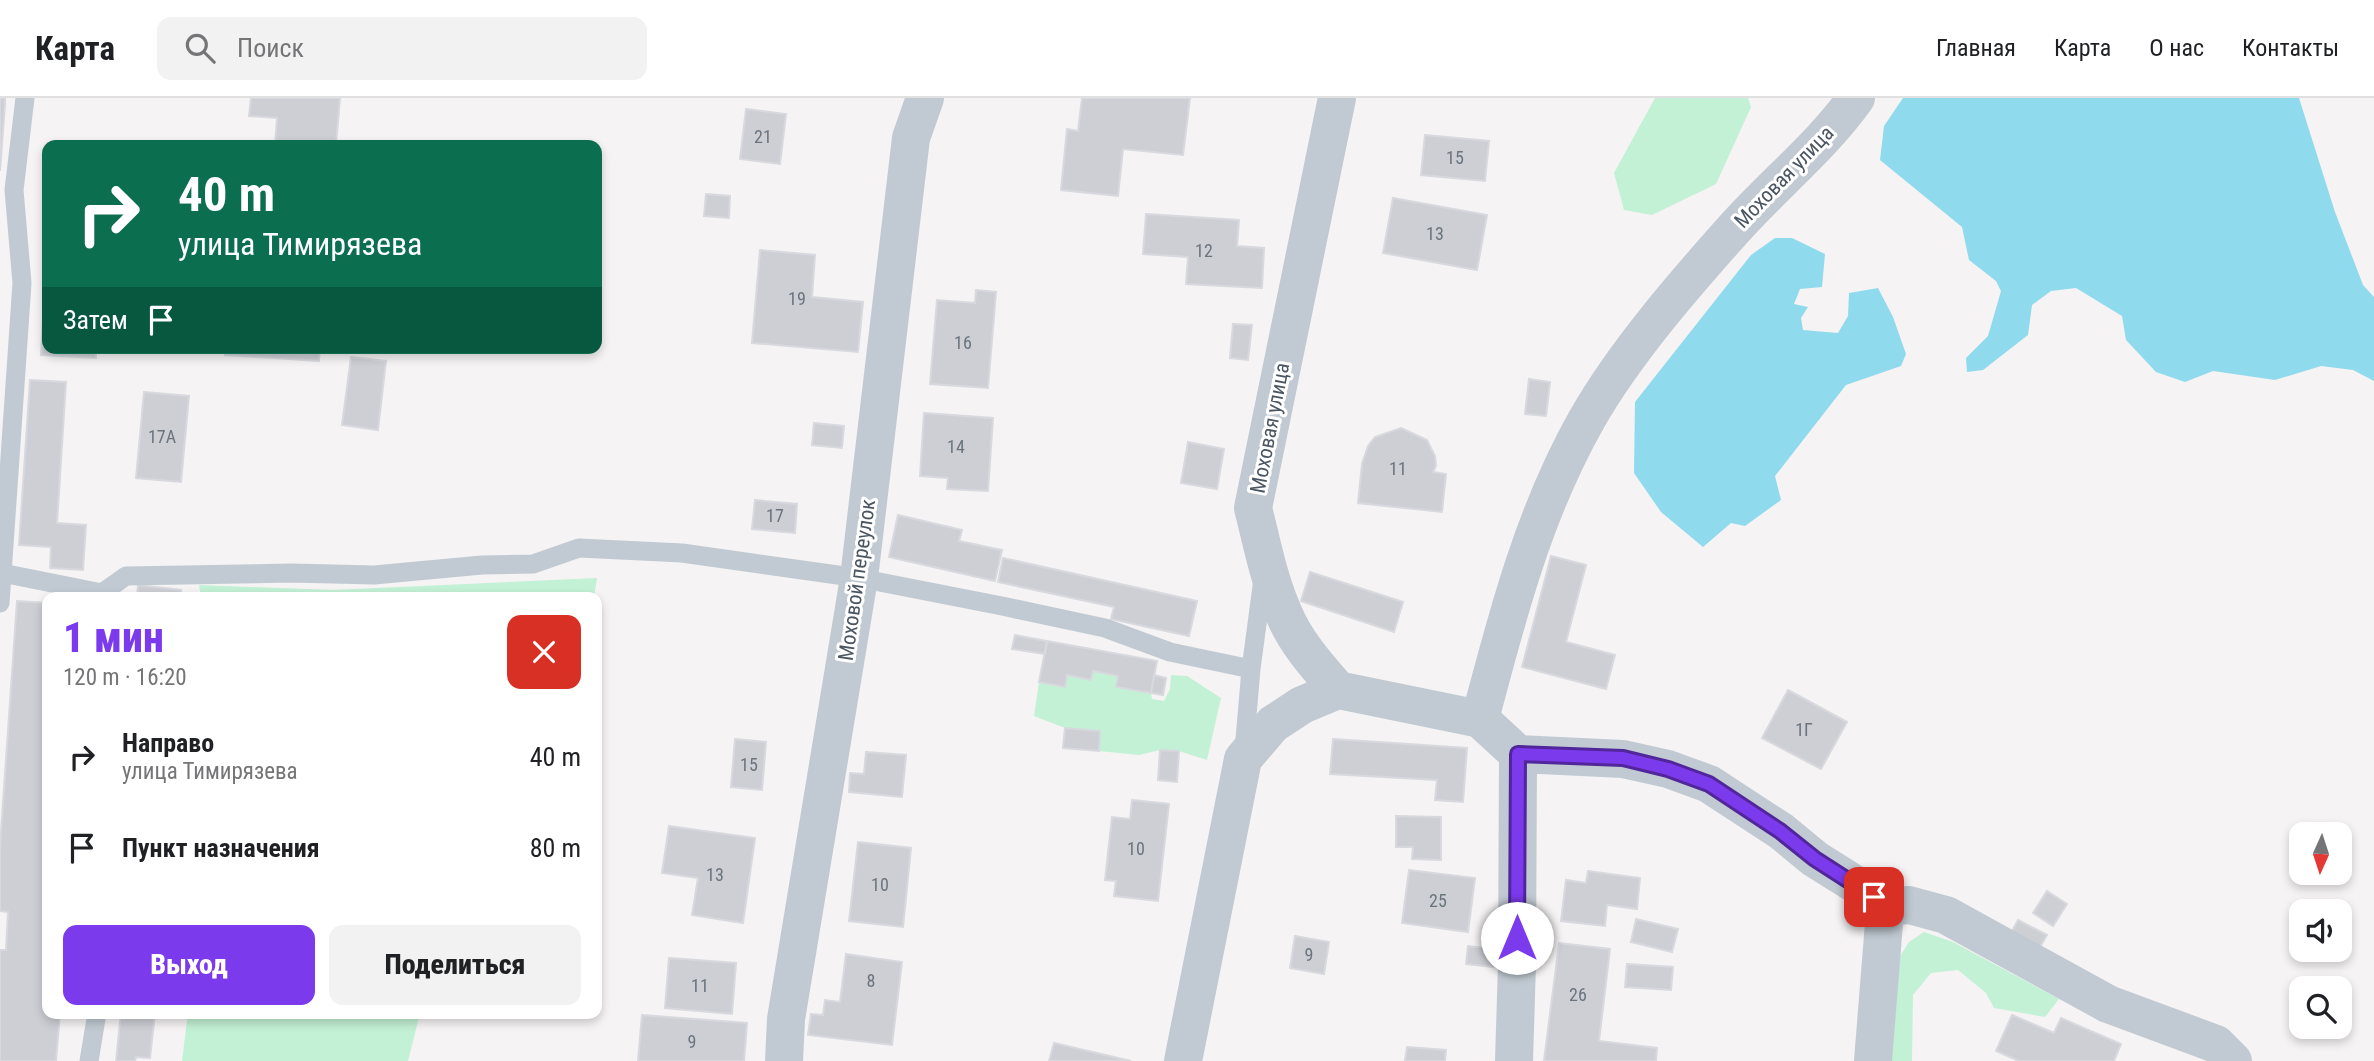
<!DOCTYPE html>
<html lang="ru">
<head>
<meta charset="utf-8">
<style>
  :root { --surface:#fff; --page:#f2f2f2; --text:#202124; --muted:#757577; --line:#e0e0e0; --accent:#7c3aed }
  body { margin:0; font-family:"Roboto Condensed",sans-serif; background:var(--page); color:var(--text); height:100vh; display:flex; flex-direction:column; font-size:26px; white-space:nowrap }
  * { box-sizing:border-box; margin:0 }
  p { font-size:23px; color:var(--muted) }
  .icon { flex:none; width:38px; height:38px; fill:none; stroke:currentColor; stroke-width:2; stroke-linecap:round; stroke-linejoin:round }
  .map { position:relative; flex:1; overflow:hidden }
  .details { position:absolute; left:42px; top:494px; width:560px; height:427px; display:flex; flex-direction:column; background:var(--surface); border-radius:14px; box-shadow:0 4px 10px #0003 }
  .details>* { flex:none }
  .hud { position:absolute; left:42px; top:42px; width:560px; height:214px; border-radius:14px; box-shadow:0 4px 10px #0003; background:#0b6e4f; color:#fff; overflow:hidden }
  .needle { width:46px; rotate:183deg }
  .buttons { position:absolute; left:2289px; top:724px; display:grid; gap:14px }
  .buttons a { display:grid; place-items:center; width:63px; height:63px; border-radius:14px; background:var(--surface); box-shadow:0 4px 10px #0003; font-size:35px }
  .pin { position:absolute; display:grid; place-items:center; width:60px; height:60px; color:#fff; margin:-30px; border-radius:14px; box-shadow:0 4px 10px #0006 }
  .me { position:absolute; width:77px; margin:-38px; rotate:0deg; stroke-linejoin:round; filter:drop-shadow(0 0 5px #0008) }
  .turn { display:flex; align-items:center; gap:24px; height:147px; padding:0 21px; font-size:32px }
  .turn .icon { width:91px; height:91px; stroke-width:2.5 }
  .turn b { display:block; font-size:49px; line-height:60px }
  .then { display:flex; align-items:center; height:66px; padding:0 21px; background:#0003; gap:14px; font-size:26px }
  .round { display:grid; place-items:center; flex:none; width:74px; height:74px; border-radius:14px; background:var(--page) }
  .overview { display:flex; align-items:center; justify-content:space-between; height:119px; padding:0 21px }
  h1 { font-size:42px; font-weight:800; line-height:52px; color:var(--accent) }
  .button { display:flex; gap:14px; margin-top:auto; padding:14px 21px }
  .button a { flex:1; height:80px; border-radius:14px; background:var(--accent); color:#fff; font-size:28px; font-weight:800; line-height:80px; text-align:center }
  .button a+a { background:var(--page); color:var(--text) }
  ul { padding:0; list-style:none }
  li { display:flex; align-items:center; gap:21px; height:91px; padding:0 21px }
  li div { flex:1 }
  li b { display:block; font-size:26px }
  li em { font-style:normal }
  header { display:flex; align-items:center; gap:42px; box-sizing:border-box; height:98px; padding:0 35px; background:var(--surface); border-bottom:2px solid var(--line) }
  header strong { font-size:33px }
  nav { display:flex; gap:38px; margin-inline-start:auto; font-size:24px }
  .search { width:490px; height:63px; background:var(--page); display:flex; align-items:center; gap:18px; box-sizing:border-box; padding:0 24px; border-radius:14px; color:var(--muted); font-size:26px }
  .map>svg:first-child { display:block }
  .green { fill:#c3f1d5 }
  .water { fill:#90daee }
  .building { fill:#cdcfd5; stroke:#d7d9de; stroke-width:2 }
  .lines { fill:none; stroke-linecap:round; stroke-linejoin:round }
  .lane { stroke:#c1cad2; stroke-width:19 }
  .street { stroke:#c1cad2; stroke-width:38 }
  .route-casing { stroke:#51269a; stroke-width:18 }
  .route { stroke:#7c3aed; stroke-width:12 }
  .labels { text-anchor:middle; stroke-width:6; stroke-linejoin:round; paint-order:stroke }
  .number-label { font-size:18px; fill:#6b747e }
  .street-label { font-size:21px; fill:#4a5661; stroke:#fff }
</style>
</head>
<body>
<header>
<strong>Карта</strong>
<div class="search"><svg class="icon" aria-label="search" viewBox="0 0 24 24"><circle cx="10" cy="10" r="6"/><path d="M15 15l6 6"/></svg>Поиск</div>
<nav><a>Главная</a><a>Карта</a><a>О нас</a><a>Контакты</a></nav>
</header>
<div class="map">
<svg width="2374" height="963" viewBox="0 0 2374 963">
  <rect width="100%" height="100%" fill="#f5f3f3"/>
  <path class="green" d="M1655 0H1748L1751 9 1716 86 1652 117 1624 112 1614 75Z
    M597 480 594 499H201L199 487 333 492Z
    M1093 573 1118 578 1117 589 1151 595 1152 601 1164 603 1170 591 1171 577 1187 578 1221 600 1207 662 1179 653 1160 652 1139 657 1099 653 1100 633 1065 630 1034 618 1039 584 1064 589 1067 577 1091 582Z
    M1924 834 1953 844 2059 901 2045 919 1994 910 1986 895 1958 872 1931 875 1913 897 1912 963H1891L1895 866 1909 844Z
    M188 915H420L408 963H182Z"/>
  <path class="water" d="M1903 0H2299L2335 114 2363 187 2374 199V283L2353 272 2321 268 2275 282 2213 273 2185 284 2156 274 2126 242 2122 218 2076 190 2051 193 2032 207 2028 237 1983 272 1967 274 1966 260 1988 238 2001 193 1996 183 1969 162 1962 129 1880 62 1884 28Z
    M1775 140H1792L1825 156 1822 189 1800 191 1794 206 1808 209 1801 220 1803 232 1838 235 1848 218 1849 195 1878 190 1893 219 1906 256 1901 268 1846 287 1775 378 1781 402 1745 428 1731 425 1703 449 1661 414 1634 375 1635 304 1751 157Z"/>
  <path class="building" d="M0 0H5V6L0 73Z
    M251 0H340L336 47H275L277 20 249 18Z
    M1082 0H1190L1183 57 1123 51 1118 98 1061 92 1067 31 1078 33Z
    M746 11 786 16 780 66 740 61Z
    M1425 37 1489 43 1485 83 1421 77Z
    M706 96 730 98 729 120 704 118Z
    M1393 100 1487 117 1477 172 1383 155Z
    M1146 116 1239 122 1237 148 1264 150 1262 190 1186 186 1188 159 1143 156Z
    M760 152 815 157 812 199 863 204 858 254 752 245Z
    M976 192 996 194 988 290 930 286 937 202 975 205Z
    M43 221 47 222V250H96V260L41 257Z
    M1233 226 1252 227 1248 262 1230 260Z
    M225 250H320L319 263 225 257Z
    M351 259 386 263 378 332 342 327Z
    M1529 281 1550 284 1546 318 1525 316Z
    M30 282 66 284 57 425 86 427 83 472 50 470 51 449 19 447Z
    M144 294 189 298 181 384 136 380Z
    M924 315 993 320 988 393 947 391 948 380 920 378Z
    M814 325 844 328 842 350 812 347Z
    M1401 330 1427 342 1435 358 1436 368 1433 374 1446 376 1442 414 1358 405 1362 366 1368 348 1375 339Z
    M1188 344 1224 351 1217 391 1181 385Z
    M755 402 797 406 795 435 752 431Z
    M898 417 962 432 959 443 1002 452 995 483 889 459Z
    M1551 458 1586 467 1566 544 1615 557 1606 591 1522 569Z
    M1003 460 1197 503 1189 538 1111 521 1114 509 998 484Z
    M1310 474 1403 504 1394 534 1301 503Z
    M138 487 181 492V499H137Z
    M17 503 47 505V915H60L56 963H0V852H6L8 814 0 813V748Z
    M1015 537 1047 543 1045 556 1012 551Z
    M1047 543 1157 563 1151 595 1116 589 1118 578 1093 573 1091 582 1067 577 1065 589 1039 584Z
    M1154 577 1166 580 1163 597 1151 595Z
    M1788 592 1847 624 1821 671 1762 640Z
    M1065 630 1100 633 1099 653 1063 650Z
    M735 641 766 644 762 692 731 689Z
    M1333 641 1467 650 1463 704 1435 702 1437 682 1330 676Z
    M1160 652 1179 653 1177 684 1158 682Z
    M866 654 906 657 902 699 849 694 850 675 864 676Z
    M1132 702 1169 706 1158 803 1114 798 1116 783 1105 782 1112 719 1130 721Z
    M1396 718 1441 719V762L1412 761 1413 749H1396Z
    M669 728 755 740 743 825 692 817 698 780 662 775Z
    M858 744 911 750 903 829 849 823Z
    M1409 772 1475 780 1468 834 1402 825Z
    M1588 773 1640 780 1637 811 1607 807 1605 828 1561 823 1566 782 1586 785Z
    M2047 793 2067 806 2053 828 2033 815Z
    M1636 821 1678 831 1672 854 1631 844Z
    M2018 822 2047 837 2035 858 2007 842Z
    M1295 838 1329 844 1324 876 1290 870Z
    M1559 845 1610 851 1599 943 1657 950 1656 963H1544Z
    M1468 848 1495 851 1493 869 1466 866Z
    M846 856 902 864 892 947 808 937 811 916 823 917 825 902 840 904Z
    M669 860 736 865 732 916 665 910Z
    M1627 866 1673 869 1671 892 1625 889Z
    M121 915H155L150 960 136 959 135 963H116Z
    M642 917 747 925 744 963H638Z
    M2012 917 2054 935 2061 920 2121 946 2114 963H2019L1996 953Z
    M1054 945 1131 963H1049Z
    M1407 949 1446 952 1445 963H1405Z"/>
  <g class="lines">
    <path class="lane" d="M2 475 102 495 126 478 291 475 374 477 482 467 533 466 579 450 682 455 859 480 1002 508 1105 530 1170 554 1251 571
      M0 505 22 185 14 92 25 0
      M1244 653 1251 571 1263 481
      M89 963 97 915"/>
    <path class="street" d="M1337 0 1253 410C1262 445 1269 483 1284 516 1296 545 1318 569 1338 592
      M1338 592 1480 621 1518 656 1623 661 1668 671 1709 686 1781 733 1815 761 1874 798 1883 809 1884 825 1873 963
      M1480 621C1507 518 1534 414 1587 321 1624 256 1682 189 1733 132 1773 87 1821 49 1856 0
      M1883 809 1909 807 1946 817 2108 906 2216 946 2233 963
      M784 963 786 921 859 480 911 40 925 0
      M1183 963 1243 661 1273 626 1302 607 1338 592
      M1514 963 1517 866 1518 656"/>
  </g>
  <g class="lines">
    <defs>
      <path id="route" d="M1517 840 1518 656 1623 660 1668 671 1709 686 1780 733 1815 761 1874 799"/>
    </defs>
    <use href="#route" class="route-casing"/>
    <use href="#route" class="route"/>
  </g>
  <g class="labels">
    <g class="number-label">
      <text x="763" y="45">21</text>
      <text x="1455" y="66">15</text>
      <text x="1435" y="142">13</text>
      <text x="1204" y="159">12</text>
      <text x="797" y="207">19</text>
      <text x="963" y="251">16</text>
      <text x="162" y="345">17А</text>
      <text x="956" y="355">14</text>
      <text x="1398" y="377">11</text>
      <text x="775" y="424">17</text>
      <text x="1804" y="638">1Г</text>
      <text x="749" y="673">15</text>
      <text x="1136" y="757">10</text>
      <text x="715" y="783">13</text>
      <text x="880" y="793">10</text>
      <text x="1438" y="809">25</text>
      <text x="1309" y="863">9</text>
      <text x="871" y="889">8</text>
      <text x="700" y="894">11</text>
      <text x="1578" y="903">26</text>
      <text x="692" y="950">9</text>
    </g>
    <g class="street-label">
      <text transform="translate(1784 79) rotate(-46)" y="7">Моховая улица</text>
      <text transform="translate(1270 330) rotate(-79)" y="7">Моховая улица</text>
      <text transform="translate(857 482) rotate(-82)" y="7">Моховой переулок</text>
    </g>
  </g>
</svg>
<div class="buttons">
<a><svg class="needle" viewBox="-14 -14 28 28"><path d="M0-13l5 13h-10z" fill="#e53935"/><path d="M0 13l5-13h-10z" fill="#757577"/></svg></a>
<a><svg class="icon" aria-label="sound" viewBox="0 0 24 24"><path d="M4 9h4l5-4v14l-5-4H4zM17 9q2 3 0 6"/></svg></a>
<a><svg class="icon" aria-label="search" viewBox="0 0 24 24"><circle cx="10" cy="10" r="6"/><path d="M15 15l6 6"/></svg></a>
</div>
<div class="pin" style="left:1874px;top:799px;background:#d93025"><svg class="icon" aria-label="arrive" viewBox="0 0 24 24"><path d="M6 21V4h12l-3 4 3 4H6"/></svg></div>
<svg class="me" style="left:1517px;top:840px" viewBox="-20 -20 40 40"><circle r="19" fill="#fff"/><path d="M0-13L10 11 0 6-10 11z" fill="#7c3aed"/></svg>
<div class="hud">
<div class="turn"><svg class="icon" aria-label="right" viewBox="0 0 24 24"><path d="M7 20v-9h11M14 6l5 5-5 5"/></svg><div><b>40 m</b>улица Тимирязева</div></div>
<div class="then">Затем<svg class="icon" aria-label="arrive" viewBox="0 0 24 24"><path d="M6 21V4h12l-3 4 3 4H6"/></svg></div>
</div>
<section class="details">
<div class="overview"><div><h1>1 мин</h1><p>120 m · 16:20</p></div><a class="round" style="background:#d93025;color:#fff"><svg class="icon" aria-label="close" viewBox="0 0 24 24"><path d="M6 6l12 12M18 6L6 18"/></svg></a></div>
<ul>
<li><svg class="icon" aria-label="right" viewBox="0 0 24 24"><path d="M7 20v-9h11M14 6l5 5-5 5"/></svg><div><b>Направо</b><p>улица Тимирязева</p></div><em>40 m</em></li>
<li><svg class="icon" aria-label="arrive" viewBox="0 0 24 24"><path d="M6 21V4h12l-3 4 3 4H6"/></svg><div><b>Пункт назначения</b></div><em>80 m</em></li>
</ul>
<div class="button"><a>Выход</a><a>Поделиться</a></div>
</section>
</div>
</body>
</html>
